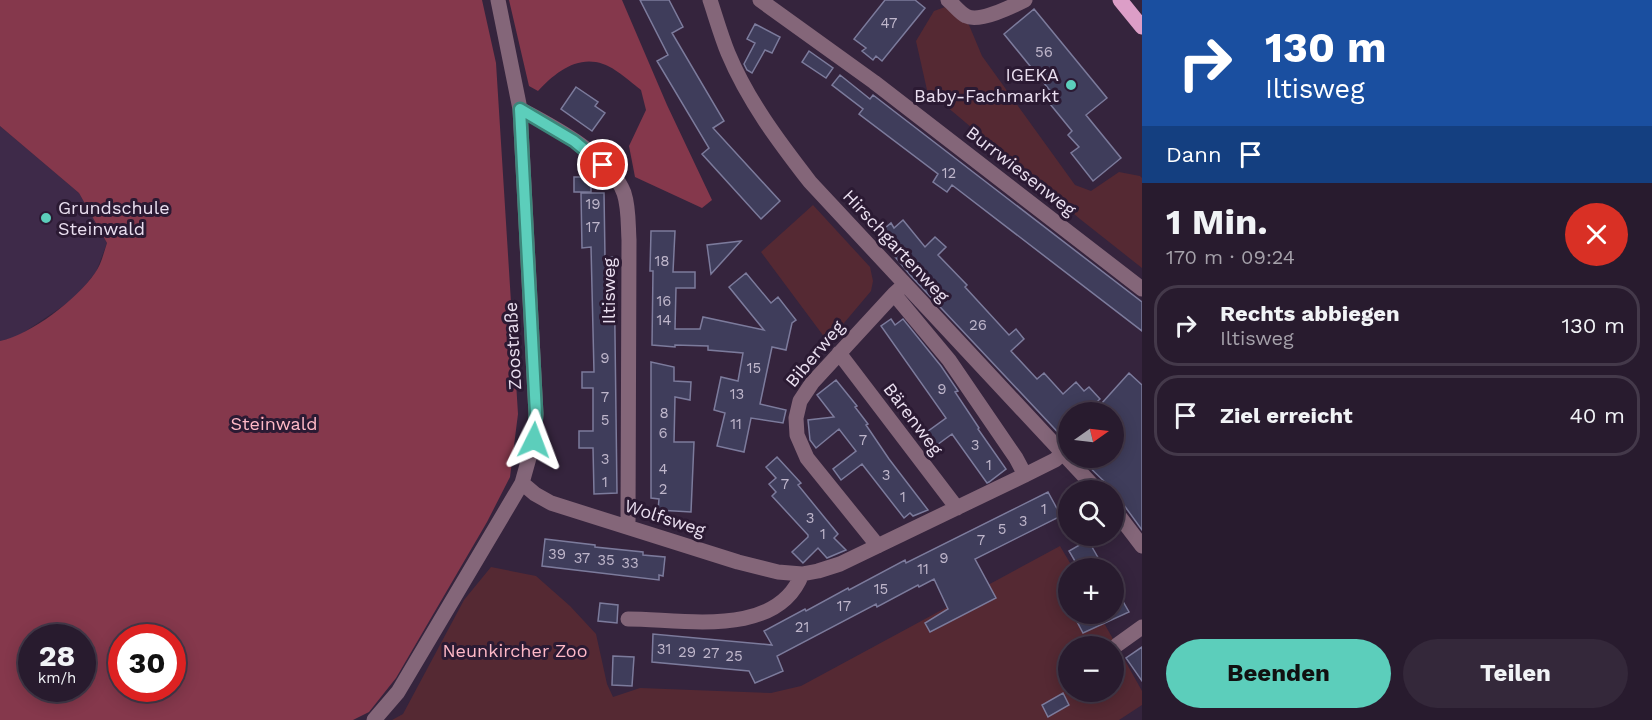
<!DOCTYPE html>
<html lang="de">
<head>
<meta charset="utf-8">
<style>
  :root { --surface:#281b2e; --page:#34283a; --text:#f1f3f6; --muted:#a5a1aa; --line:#44394a; --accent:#5ccebb }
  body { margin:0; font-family:"Work Sans",sans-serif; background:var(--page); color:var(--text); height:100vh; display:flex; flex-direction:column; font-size:22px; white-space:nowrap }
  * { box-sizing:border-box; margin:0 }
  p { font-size:20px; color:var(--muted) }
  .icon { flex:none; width:33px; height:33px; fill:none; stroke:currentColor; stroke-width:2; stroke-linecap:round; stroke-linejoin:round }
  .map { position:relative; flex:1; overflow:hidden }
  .details { display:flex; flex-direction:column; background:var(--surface); width:510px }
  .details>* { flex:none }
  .banner { background:#1a4fa0; color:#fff; overflow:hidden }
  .needle { width:39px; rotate:76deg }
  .fabs { position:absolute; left:1058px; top:402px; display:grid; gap:12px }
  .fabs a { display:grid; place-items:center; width:66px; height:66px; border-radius:50%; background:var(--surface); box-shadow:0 3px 15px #0003,0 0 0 2px var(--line); font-size:30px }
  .speed { position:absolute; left:18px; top:624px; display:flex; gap:12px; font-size:30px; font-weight:700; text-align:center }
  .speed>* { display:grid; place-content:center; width:78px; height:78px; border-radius:50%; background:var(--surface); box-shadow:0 3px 15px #0003,0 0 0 2px var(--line); line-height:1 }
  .speed small { font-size:15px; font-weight:400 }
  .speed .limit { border:9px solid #d22; background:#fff; color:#111 }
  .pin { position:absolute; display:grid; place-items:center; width:51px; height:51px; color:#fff; margin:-26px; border:3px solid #fff; border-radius:50%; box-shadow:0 2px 6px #0007 }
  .me { position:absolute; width:66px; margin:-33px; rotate:3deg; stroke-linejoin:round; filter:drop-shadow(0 0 4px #0008) }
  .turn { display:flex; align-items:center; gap:21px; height:126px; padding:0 24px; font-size:27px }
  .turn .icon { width:78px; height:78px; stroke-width:2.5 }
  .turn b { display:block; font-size:42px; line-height:51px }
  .then { display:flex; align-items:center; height:57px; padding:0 24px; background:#0003; gap:12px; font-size:22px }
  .round { display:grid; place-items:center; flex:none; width:63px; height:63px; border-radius:32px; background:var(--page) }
  .headline { display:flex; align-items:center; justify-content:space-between; height:102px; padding:0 24px }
  h1 { font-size:36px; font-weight:700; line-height:45px }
  .button { display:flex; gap:12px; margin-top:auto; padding:12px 24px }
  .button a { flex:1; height:69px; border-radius:36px; background:var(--accent); color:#111; font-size:24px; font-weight:700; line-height:69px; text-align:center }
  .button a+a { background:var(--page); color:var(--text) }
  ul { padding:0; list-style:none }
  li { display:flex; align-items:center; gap:18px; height:81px; margin:0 12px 9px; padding:0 12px; border:3px solid var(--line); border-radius:24px }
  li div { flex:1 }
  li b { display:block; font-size:22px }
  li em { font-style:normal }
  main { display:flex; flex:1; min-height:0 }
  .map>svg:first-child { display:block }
  .built { fill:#3e2a49 }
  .green { fill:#552933; fill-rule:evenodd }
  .forest { fill:#85384c; fill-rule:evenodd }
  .building { fill:#3f3d5b; stroke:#7c7b9c; stroke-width:1.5 }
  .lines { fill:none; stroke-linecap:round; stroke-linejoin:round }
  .minor { stroke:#846679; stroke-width:15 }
  .major { stroke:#dc9ec7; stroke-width:15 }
  .route-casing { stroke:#3c867a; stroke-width:15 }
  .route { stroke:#5ccebb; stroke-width:10 }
  .poi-dot { fill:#5ccebb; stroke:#2b1a33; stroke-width:2 }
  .labels { text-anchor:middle; stroke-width:6; stroke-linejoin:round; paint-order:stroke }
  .number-label { font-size:15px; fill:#bfb6cb }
  .poi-label { font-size:18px; fill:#eadff0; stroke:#2b1a33; text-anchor:end }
  .street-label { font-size:18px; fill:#eadff0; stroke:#2b1a33 }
  .park-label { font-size:18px; fill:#ffb9c7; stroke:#2b1a33 }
</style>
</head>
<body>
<main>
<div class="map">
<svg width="1142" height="720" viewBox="0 0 1142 720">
  <rect width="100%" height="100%" fill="#35243d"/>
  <path class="built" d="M0 126 79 193 107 243 96 272 75 298 17 337 0 341Z"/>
  <path class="green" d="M945 7 969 25 982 56 1075 185 1091 191 1119 172 1140 176 1142 178V268L1080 219 927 90 916 41 934 11Z
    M813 205 870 267 873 281 871 291 828 342 761 252Z
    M1060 546 1073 568H1068V614H1099L1142 691V705L1119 720H392L403 714 464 600 491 567 536 576 570 606 596 634 607 684 613 697 640 688 771 693 801 686ZM1068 646H1113V692H1068Z"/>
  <path class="forest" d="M0 0H482L496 63 518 414 510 477 487 522 396 678 369 712 353 720H0V341C32 334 76 300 95 273 101 265 104 252 107 243L79 193 0 126ZM32 638H82V688H32ZM122 638H172V688H122Z
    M509 0H622L667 105 712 200 702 208 635 177 629 146 646 110 641 90C632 83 614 67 603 64 577 55 555 73 538 91L529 86Z"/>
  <path class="building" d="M640 0H669L683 27 672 33 724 121 713 128 780 201 761 219 702 154 709 148 657 61 668 55Z
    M885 0H915L925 8 882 61 876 56 873 60 862 51 866 48 854 39Z
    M1034 9 1107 98 1086 115 1121 158 1093 181 1071 153 1079 147 1068 135 1072 131 1046 99 1052 93 1004 34Z
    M755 24 780 37 772 53 765 50 752 73 747 70 744 64 755 43 747 39Z
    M809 51 833 68 826 78 802 62Z
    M840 75 870 99 873 95 1142 302V331L952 185 947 192 933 182 938 174 859 114 863 109 832 85Z
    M576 87 598 102 595 106 605 113 592 131 561 109Z
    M574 177H591V192H574Z
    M581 193H604L605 257H614L617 493 594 494 593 448H579V431H593V388H582V372H594L591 247 582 248Z
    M903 220 925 247 935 237 946 247 938 255 967 285 965 287 1009 335 1016 329 1024 339 1011 351 1037 379 1044 373 1063 394 1076 382 1084 391 1089 387 1100 399 1085 412H1068V443L911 276 877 235 891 223 894 228Z
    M651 231H675L673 272H695V288H676L675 329H700L703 317 764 330 729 287 746 273 771 303 778 297 796 320 792 323 786 350 772 347 760 404 786 410 783 423 751 418 744 452 717 446 725 413 714 410 721 377 738 381 743 353 708 350V346L675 345V347L652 345 653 271H650Z
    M741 241 711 274 707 245Z
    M891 319 895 325 903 319 941 366 958 391 955 392 979 428 978 429 1006 469 989 482 987 483 952 434 930 450 920 437 946 418 881 326Z
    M651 362 674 367V381L691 382 690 400 675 397 674 442H694L691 512 658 510 659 499 651 498Z
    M1129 373 1142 385V530L1113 490 1080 458H1113V412L1102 403Z
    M836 380 857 406 855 407 868 424 866 425 889 459 928 510 913 516 910 513 904 518 862 464 841 480 833 469 856 451 839 429 816 448 810 440 808 420 834 417 817 395Z
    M777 457 801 483 798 485 838 534 834 538 846 550 827 558 818 548 803 563 792 552 808 537V535L772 496 776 492 769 484 776 478 766 467Z
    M1048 492 1061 516 975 559 996 598 930 632 925 623 948 609 934 579 919 587 918 585 877 607 876 604 777 656 783 671 755 683 749 671 652 662 653 634 772 645 764 631 805 609 806 611 848 588 849 590 905 560 906 563Z
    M545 539 595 545V547L643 552V555L665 557 663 576 659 575V580L542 566Z
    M1088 540 1104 568H1079L1069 551Z
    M1113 584 1129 612 1083 633 1073 614H1113Z
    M600 603 618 605 617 623 598 621Z
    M1142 647V681L1126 658Z
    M613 656 634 657 632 686 612 685Z
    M1063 693 1069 705 1048 717 1042 705Z"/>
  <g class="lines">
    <path class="minor" d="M710 0C716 18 721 36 728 53 748 101 779 142 810 182L1097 490
      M760 0 874 82 1142 289
      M948 0C954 5 960 13 966 16 979 23 1013 6 1025 0
      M520 109C554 127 610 156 624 193 629 208 628 225 629 240L628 526
      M894 294 949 360 1016 458 1025 475
      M839 353 957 508
      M522 483 535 494 551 503 738 562 778 572 802 574 818 571 840 564 1025 475 1055 460 1063 453
      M1113 508 1142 546
      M878 546 807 458 797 435 796 418 800 401 812 383 894 294 905 284
      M628 619C683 619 777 639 802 574
      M1117 645 1142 627
      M374 720 398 692 522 483 534 440 536 414 520 109 498 0"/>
    <path class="major" d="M1120 0 1142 27"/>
  </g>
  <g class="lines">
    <defs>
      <path id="route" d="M534 440 536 414 520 109 574 141 603 165"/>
    </defs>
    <use href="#route" class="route-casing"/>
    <use href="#route" class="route"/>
  </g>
  <g class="poi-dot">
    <circle cx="1071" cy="85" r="6"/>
    <circle cx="46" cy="218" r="6"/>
  </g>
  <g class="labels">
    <g class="number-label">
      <text x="889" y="28">47</text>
      <text x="1044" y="57">56</text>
      <text x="949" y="178">12</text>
      <text x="593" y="209">19</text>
      <text x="593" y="232">17</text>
      <text x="662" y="266">18</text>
      <text x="664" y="306">16</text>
      <text x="664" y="325">14</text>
      <text x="978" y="330">26</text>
      <text x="605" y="363">9</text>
      <text x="754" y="373">15</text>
      <text x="942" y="394">9</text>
      <text x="737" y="399">13</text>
      <text x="605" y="402">7</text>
      <text x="664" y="418">8</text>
      <text x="605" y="425">5</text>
      <text x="736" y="429">11</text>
      <text x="663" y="438">6</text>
      <text x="863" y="445">7</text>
      <text x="975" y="450">3</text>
      <text x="605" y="464">3</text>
      <text x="989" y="470">1</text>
      <text x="663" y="474">4</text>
      <text x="886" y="480">3</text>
      <text x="605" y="487">1</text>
      <text x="785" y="489">7</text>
      <text x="663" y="494">2</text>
      <text x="903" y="502">1</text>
      <text x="1044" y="514">1</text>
      <text x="810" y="523">3</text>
      <text x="1023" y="526">3</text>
      <text x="1002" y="534">5</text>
      <text x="823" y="539">1</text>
      <text x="981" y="545">7</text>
      <text x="557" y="559">39</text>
      <text x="582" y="563">37</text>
      <text x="944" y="563">9</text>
      <text x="606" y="565">35</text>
      <text x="630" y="568">33</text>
      <text x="923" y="574">11</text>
      <text x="881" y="594">15</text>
      <text x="844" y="611">17</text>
      <text x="802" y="632">21</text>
      <text x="664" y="654">31</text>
      <text x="687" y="657">29</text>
      <text x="711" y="658">27</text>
      <text x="734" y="661">25</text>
    </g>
    <g class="poi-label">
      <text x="1059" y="81">IGEKA<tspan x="1059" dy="21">Baby-Fachmarkt</tspan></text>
      <text x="58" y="214" text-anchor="start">Grundschule<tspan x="58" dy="21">Steinwald</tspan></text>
    </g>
    <g class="street-label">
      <text transform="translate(1021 171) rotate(38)" y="6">Burrwiesenweg</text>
      <text transform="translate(896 246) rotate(47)" y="6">Hirschgartenweg</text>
      <text transform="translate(609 291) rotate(-90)" y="6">Iltisweg</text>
      <text transform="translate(513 346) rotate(-93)" y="6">Zoostraße</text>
      <text transform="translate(815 354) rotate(-50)" y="6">Biberweg</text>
      <text transform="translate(913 419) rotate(53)" y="6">Bärenweg</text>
      <text transform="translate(665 518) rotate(18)" y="6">Wolfsweg</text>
    </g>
    <g class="park-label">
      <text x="274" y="430">Steinwald</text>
      <text x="515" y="657">Neunkircher Zoo</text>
    </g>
  </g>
</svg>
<div class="fabs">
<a><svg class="needle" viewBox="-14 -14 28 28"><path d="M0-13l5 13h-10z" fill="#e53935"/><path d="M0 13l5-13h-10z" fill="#a5a1aa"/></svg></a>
<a><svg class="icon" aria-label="search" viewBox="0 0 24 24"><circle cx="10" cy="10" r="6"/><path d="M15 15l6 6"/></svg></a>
<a>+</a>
<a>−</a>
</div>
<div class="speed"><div>28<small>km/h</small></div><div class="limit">30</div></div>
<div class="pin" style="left:603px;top:165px;background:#d93025"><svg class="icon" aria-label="arrive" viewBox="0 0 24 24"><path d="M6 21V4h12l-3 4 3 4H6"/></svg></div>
<svg class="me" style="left:534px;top:440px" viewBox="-20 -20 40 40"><path d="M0-17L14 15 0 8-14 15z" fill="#5ccebb" stroke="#fff" stroke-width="4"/></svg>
</div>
<section class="details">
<div class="banner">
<div class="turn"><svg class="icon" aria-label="right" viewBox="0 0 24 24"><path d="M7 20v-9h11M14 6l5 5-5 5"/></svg><div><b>130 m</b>Iltisweg</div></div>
<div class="then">Dann<svg class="icon" aria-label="arrive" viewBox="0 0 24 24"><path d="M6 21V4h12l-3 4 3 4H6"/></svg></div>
</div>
<div class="headline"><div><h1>1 Min.</h1><p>170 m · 09:24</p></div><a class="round" style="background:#d93025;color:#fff"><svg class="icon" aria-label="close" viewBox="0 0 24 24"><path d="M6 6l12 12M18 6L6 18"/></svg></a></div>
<ul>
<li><svg class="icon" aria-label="right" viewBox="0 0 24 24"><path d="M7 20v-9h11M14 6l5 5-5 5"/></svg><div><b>Rechts abbiegen</b><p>Iltisweg</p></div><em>130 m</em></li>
<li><svg class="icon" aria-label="arrive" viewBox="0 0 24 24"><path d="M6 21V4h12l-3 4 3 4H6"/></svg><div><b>Ziel erreicht</b></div><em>40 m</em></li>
</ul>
<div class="button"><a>Beenden</a><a>Teilen</a></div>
</section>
</main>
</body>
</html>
